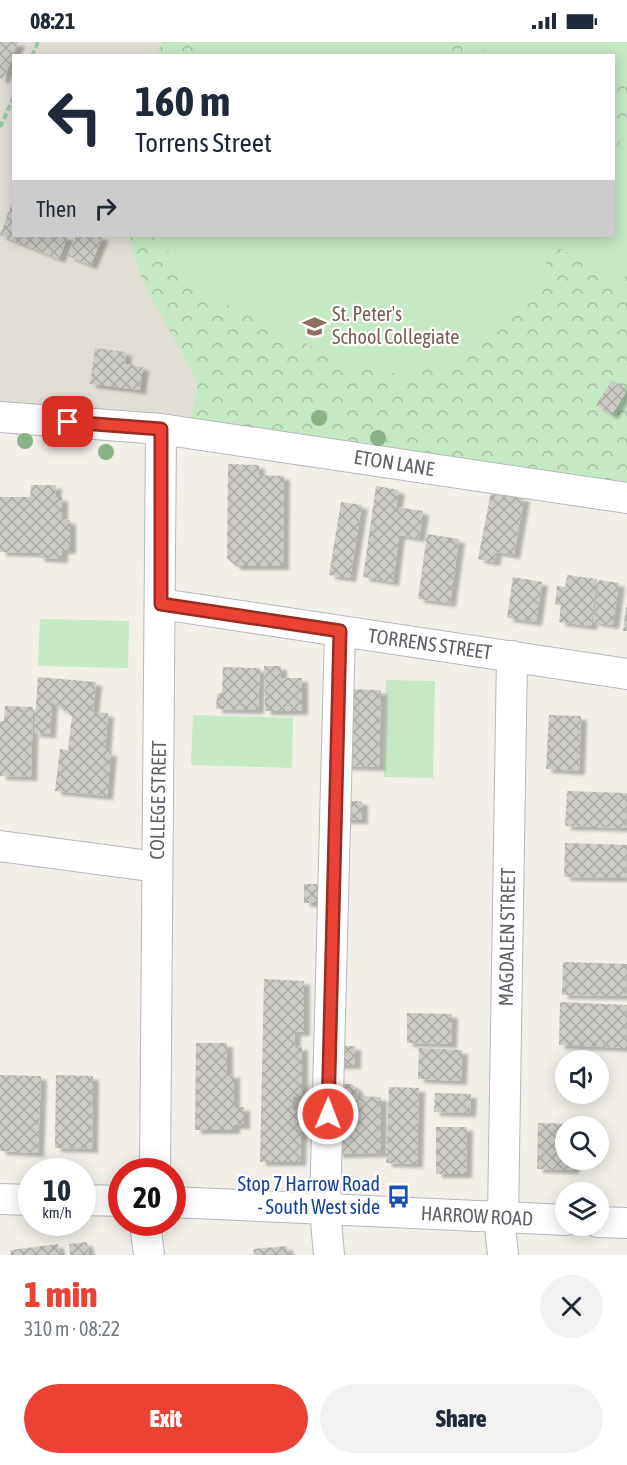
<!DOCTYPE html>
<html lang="en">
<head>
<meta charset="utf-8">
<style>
  :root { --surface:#fff; --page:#f2f2f3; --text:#1f2937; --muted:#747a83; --accent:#ea4335 }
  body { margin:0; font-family:"Asap Condensed",sans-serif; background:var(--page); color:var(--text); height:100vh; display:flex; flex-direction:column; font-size:22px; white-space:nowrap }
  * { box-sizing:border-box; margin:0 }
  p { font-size:20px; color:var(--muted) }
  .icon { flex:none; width:33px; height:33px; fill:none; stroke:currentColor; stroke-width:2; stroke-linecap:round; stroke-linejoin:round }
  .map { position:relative; height:1213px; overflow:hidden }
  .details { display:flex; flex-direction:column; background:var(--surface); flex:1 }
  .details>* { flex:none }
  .hud { position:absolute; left:12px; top:12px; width:603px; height:183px; border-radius:0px; box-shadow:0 3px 15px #0003; background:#fff; color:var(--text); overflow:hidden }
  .controls { position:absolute; left:555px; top:1008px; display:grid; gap:12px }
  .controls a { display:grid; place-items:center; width:54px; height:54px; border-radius:50%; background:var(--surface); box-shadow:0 3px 15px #0003; font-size:30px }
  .speed { position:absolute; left:18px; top:1116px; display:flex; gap:12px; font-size:30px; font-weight:700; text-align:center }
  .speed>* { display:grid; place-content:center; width:78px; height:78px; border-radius:50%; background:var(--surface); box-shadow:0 3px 15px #0003; line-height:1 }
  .speed small { font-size:15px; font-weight:400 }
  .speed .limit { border:9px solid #d22; background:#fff; color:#111 }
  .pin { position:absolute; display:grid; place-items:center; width:51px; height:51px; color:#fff; margin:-26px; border-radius:12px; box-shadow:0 3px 9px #0006 }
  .me { position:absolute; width:66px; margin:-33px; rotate:1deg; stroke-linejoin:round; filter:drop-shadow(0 0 4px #0008) }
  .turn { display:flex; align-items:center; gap:21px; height:126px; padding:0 24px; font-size:27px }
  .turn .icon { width:78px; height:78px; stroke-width:2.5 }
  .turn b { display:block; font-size:42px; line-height:51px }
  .then { display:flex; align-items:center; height:57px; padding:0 24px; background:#0003; gap:12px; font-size:22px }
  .round { display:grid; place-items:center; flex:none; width:63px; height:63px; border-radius:32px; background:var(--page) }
  .overview { display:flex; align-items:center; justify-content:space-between; height:102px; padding:0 24px }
  h1 { font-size:36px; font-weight:800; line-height:45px; color:var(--accent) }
  .action { display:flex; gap:12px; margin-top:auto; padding:12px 24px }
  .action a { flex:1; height:69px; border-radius:36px; background:var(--accent); color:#fff; font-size:24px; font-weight:800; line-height:69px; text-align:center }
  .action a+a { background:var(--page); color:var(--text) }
  .status { display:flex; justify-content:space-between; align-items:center; height:42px; padding:0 30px; background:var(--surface); direction:ltr }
  .status svg { height:16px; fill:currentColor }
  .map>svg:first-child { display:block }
  .education { fill:#e1ded6; fill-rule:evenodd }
  .forest { fill:url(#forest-crowns) }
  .pitch { fill:#c5e8c5 }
  .building { fill:url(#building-cross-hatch); filter:url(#shadow) }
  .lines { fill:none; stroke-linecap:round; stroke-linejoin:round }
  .minor-casing { stroke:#b5b8bc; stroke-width:32 }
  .path { stroke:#9cc7a9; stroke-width:4; stroke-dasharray:6 3; stroke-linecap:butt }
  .minor { stroke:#fff; stroke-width:30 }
  .tree { fill:#89b387 }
  .route-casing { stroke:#982c22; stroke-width:15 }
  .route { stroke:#ea4335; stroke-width:10 }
  .labels { text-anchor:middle; stroke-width:4.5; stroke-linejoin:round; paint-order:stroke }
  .education-label { font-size:20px; fill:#785e54; stroke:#fff; text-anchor:start }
  .street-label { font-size:20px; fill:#5f6368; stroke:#fff }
  .transit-label { font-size:20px; fill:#164399; stroke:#fff; text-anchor:end }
</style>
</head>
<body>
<div class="status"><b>08:21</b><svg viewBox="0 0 49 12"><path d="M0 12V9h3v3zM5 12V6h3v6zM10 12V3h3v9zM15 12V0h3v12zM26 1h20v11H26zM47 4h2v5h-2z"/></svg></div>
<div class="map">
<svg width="627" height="1213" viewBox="0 0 627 1213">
  <defs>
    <pattern id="forest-crowns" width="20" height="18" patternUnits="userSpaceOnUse" patternTransform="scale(1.5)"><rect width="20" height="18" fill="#c5e8c5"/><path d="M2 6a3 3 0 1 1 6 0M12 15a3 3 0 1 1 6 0" fill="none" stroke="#a3c0a4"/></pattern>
    <pattern id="building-cross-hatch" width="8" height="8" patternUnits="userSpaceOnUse" patternTransform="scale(1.5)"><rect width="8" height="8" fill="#cccac5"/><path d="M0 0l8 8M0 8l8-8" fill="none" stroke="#a9a8a4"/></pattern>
    <filter id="shadow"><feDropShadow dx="6" dy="4" stdDeviation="1.5" flood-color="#0004"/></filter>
  </defs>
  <rect width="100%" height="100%" fill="#f1efe8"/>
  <path class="education" d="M0 0H627V456L0 375ZM14 14H614V194H14Z"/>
  <path class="forest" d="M162 0H627V456L188 390 198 341 143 240 128 194H614V14L157 13Z"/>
  <path class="pitch" d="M202 0H425L454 13H188Z
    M465 0H627V30L614 31V14L495 13Z
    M627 87V230L621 241 559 206 567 194H614V111Z
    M159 194H554L552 210 534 247 502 287 464 314 403 333 346 321 217 258 178 227Z
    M40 577 129 579 128 626 38 624Z
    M386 638 435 639 433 736 384 735Z
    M193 673 293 676 292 726 191 723Z"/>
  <path class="building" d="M0 0H19L3 38 0 36Z
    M13 158 14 194H68L59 217 0 193Z
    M76 194H103L91 223 68 214Z
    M95 306 126 310 125 322 143 325 140 348 90 342Z
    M612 338 627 348 612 373 596 363Z
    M228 422 259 423V433L284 434 283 524H236L227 516Z
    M31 443H56L55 455H62V477L70 478V508H62V517L39 516 38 511 0 510V455H30Z
    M376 444 399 448 396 465 423 469 419 496 399 493 393 540 363 535Z
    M491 450 524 456 514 513 496 510 494 520 478 517Z
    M341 460 362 463 350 536 329 533Z
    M427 492 459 497 450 561 418 557Z
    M567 533 597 537 591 584 559 580 561 563H555L557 544 565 545Z
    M513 535 542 540 536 580 507 576Z
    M599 538 619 541 613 583 593 580Z
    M626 565H627V589H623Z
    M264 624H281V636H302V669H265Z
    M223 625 260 626 258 668 216 667 217 653 222 650Z
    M38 635 96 640 93 670 108 671 105 710H111L107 754 55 749 60 707 68 708 72 674 52 660 50 692 34 691Z
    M344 647 381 648 379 725 342 724Z
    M5 664 33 665 31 735 0 734V679H4Z
    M549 673 581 674 579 729 546 727Z
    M567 749 627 751V786L565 784Z
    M343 759H362V778H343Z
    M565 801 627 803V836L564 835Z
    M304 842H323V861H304Z
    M563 920 627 922V954L562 953Z
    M264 937 304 939V990H295L294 1005 302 1004V1055H293V1068L302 1069 300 1120H260Z
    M560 960 627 963V1006L559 1003Z
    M407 971 452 972 451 1002 407 1001Z
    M196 1001H227V1032H234V1065H244V1083H234V1088H195Z
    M336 1004H355V1023H336Z
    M419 1006 462 1008 461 1039 418 1037Z
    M0 1033 41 1034 38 1111 0 1109Z
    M56 1033 93 1034 92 1107 55 1106Z
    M345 1042H352L358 1048 357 1054 381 1055V1111L337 1112 339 1047Z
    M389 1045 419 1046 417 1122 386 1121Z
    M435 1051 471 1052 470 1071 434 1070Z
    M538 1081 574 1082V1084H566V1118H574L573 1128 537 1127Z
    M436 1085H467L466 1132H436Z
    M87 1200 89 1213H70L69 1202Z
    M58 1202 60 1213H11L10 1208Z
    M287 1204 288 1213H254L253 1207Z"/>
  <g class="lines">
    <defs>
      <path id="minor" d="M0 375 161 387 627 456
        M161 562 627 632
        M0 804 157 825
        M155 1130 161 387
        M0 1157 32 1158
        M82 1158 122 1159
        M172 1160 566 1178
        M499 1175 503 1213
        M503 1175 512 614
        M145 1180 149 1213
        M598 1180 627 1181
        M329 1213 325 1167 340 589"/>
    </defs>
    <use href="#minor" class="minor-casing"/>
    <path class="path" d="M32 14 38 0
      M0 85 14 55"/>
    <use href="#minor" class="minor"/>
  </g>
  <g class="tree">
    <circle cx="319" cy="376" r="8"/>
    <circle cx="378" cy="396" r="8"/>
    <circle cx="25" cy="399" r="8"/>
    <circle cx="106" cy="410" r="8"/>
  </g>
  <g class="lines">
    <defs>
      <path id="route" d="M68 380 161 387V562L340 589 328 1072"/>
    </defs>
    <use href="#route" class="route-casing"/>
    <use href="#route" class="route"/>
  </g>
  <defs>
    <symbol id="school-bare" viewBox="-9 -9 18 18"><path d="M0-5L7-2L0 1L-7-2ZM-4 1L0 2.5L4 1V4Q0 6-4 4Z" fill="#8d6e63" stroke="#fff" stroke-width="2.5" paint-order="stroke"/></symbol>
    <symbol id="bus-bare" viewBox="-9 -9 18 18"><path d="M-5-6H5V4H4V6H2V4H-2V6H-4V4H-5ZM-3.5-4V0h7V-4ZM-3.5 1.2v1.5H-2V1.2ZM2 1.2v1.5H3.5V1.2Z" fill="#1a4fb4" stroke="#fff" stroke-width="2.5" paint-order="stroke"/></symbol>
  </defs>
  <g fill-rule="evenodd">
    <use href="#school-bare" x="298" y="268" width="33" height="33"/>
    <use href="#bus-bare" x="382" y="1138" width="33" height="33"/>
  </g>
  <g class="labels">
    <g class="education-label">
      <text x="332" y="279">St. Peter's<tspan x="332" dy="23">School Collegiate</tspan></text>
    </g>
    <g class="street-label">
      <text transform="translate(394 421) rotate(9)" y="7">ETON LANE</text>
      <text transform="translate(430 602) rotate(8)" y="7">TORRENS STREET</text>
      <text transform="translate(158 758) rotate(-89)" y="7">COLLEGE STREET</text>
      <text transform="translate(507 895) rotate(-89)" y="7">MAGDALEN STREET</text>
      <text transform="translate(477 1174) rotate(3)" y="7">HARROW ROAD</text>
    </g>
    <g class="transit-label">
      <text x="380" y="1149">Stop 7 Harrow Road<tspan x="380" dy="23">- South West side</tspan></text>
    </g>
  </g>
</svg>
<div class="controls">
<a><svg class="icon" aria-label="sound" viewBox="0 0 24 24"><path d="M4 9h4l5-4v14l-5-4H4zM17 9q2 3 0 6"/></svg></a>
<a><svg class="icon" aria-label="search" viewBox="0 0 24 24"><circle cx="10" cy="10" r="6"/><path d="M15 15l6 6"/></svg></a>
<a><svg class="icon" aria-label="layers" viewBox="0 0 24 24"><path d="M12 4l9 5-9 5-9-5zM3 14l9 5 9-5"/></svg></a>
</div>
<div class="speed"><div>10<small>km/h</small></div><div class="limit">20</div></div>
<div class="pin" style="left:68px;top:380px;background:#d93025"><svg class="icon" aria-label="arrive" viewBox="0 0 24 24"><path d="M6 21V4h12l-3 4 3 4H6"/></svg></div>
<svg class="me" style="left:328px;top:1072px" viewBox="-20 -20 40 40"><circle r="17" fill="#ea4335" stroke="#fff" stroke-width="3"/><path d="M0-11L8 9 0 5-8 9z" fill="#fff"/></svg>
<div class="hud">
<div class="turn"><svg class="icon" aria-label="left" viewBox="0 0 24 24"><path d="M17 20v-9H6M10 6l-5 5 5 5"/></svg><div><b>160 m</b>Torrens Street</div></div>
<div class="then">Then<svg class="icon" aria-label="right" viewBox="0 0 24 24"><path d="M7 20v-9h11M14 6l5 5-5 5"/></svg></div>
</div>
</div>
<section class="details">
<div class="overview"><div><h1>1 min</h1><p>310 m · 08:22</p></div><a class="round"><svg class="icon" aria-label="close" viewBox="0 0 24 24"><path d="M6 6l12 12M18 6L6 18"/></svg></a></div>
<div class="action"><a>Exit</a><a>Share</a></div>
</section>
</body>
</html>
